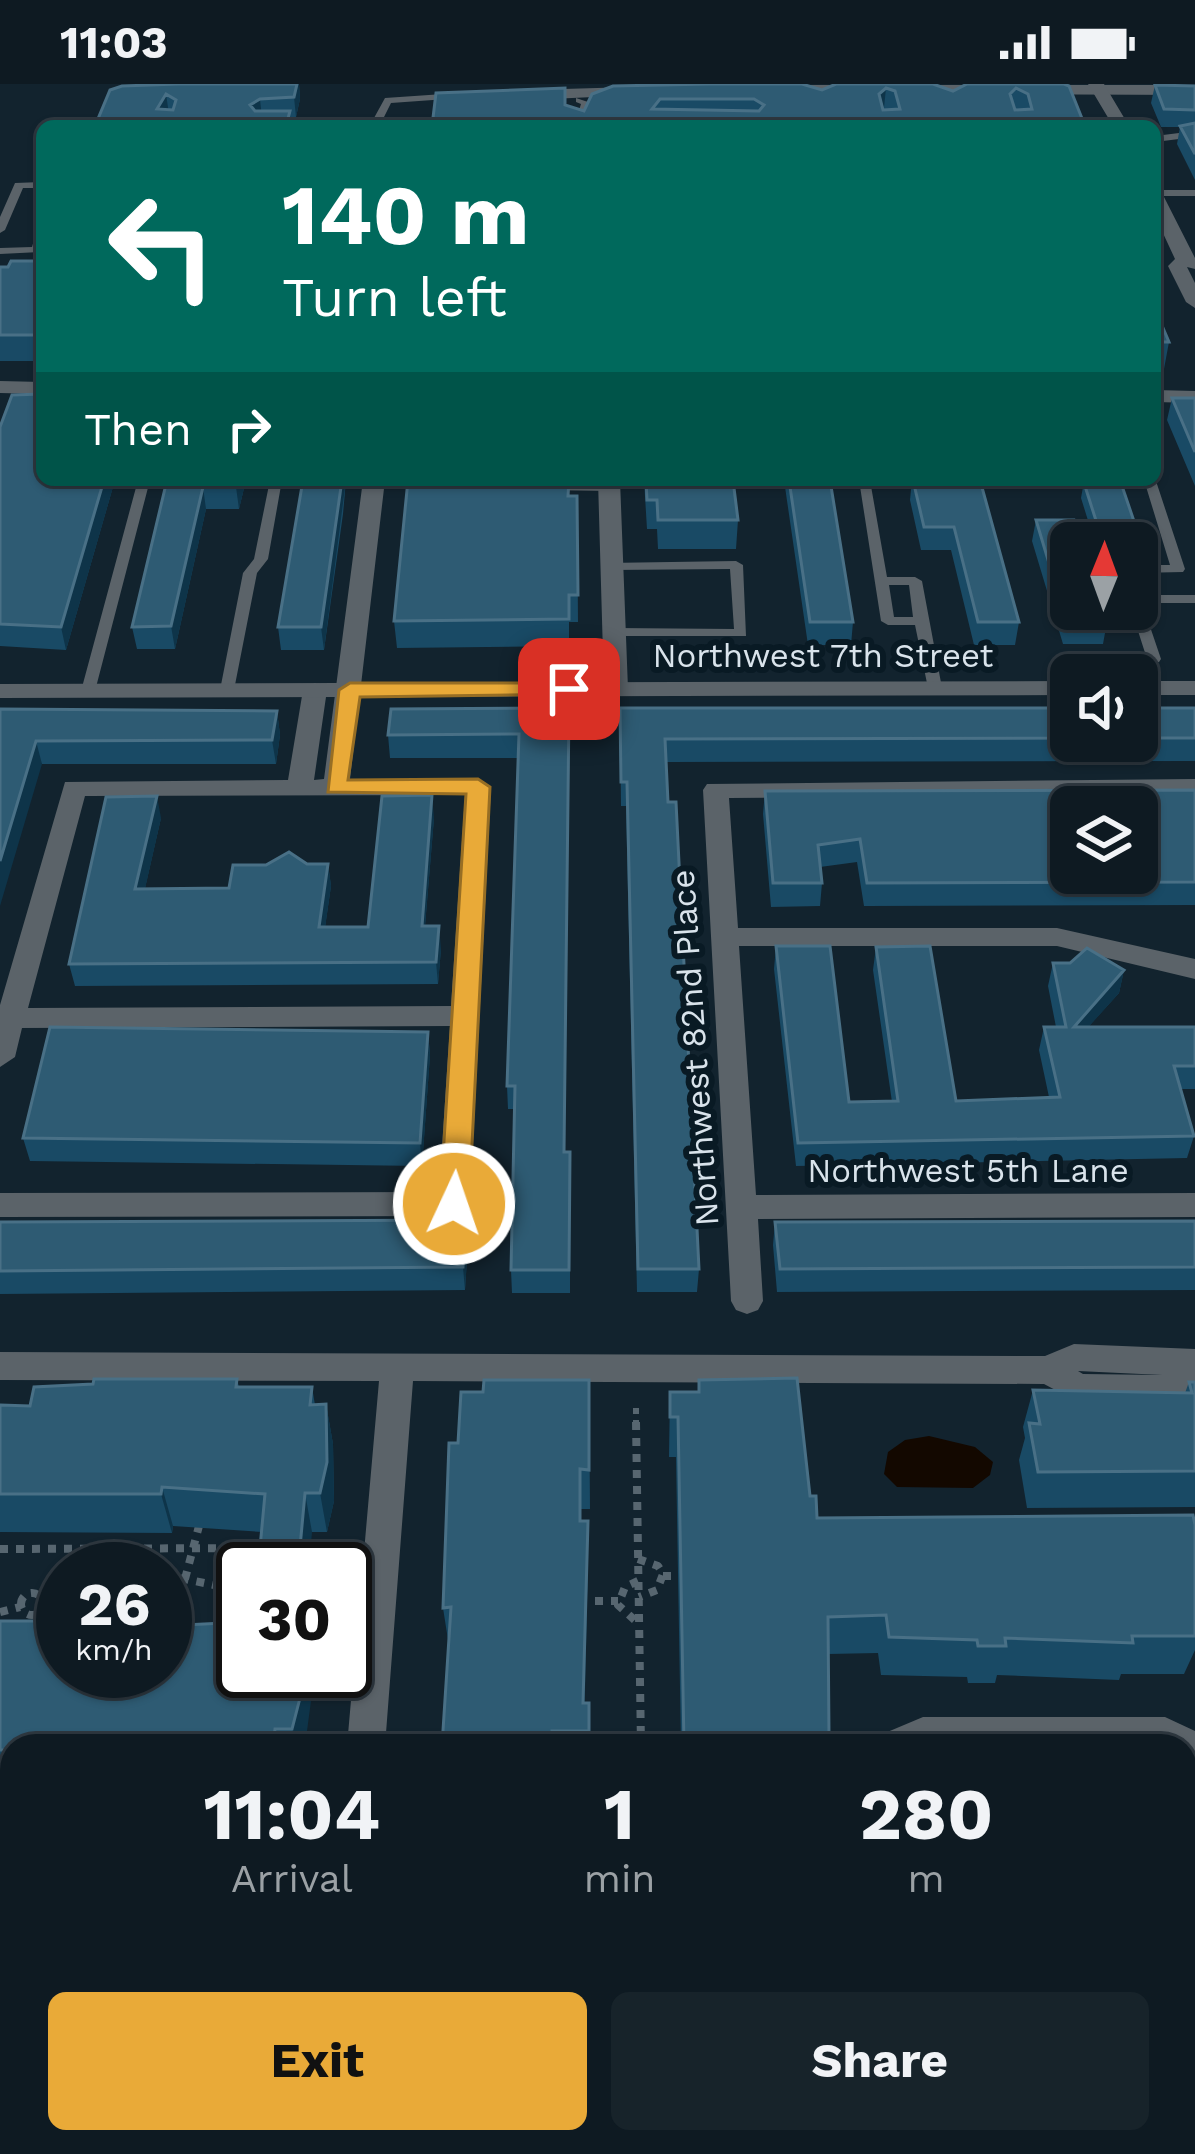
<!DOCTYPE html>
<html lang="en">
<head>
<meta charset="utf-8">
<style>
  :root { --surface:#0e1a22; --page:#17232a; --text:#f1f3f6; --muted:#9ba1a5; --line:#2e3840; --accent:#e9aa38 }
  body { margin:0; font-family:"Work Sans",sans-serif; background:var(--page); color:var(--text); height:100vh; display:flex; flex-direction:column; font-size:45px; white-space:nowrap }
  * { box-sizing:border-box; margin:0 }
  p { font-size:39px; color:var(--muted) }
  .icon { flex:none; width:66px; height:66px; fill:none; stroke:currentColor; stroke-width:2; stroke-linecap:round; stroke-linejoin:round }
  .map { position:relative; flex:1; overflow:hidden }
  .sheet { position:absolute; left:0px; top:1650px; width:1197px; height:420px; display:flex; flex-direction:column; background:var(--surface); border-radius:36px 36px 0 0; box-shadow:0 3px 9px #0004,0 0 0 3px var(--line) }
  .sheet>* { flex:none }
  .hud { position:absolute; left:36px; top:36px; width:1125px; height:366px; border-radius:18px; box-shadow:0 3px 9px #0004,0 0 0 3px var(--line); background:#00695c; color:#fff; overflow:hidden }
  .needle { width:78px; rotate:1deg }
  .fabs { position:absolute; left:1050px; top:438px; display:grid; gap:24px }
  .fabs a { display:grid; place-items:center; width:108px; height:108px; border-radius:18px; background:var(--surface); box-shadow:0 3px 9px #0004,0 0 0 3px var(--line); font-size:60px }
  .speed { position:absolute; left:36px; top:1458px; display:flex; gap:24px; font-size:60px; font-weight:700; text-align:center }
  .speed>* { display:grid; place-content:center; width:156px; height:156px; border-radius:50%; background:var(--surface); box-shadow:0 3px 9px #0004,0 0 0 3px var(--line); line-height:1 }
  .speed small { font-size:30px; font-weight:400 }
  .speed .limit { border:6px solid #111; border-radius:18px; background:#fff; color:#111 }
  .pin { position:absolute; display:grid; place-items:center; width:102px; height:102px; color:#fff; margin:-51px; border-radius:24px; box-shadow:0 6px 18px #0006 }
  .me { position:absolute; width:132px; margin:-66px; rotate:3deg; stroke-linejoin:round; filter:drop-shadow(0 0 9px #0008) }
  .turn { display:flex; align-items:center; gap:42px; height:252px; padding:0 48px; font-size:54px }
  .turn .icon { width:156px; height:156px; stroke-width:2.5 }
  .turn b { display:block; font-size:84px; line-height:102px }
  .then { display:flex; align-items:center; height:114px; padding:0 48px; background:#0003; gap:24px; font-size:45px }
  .eta { display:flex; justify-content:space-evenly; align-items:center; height:204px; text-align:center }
  .eta b { font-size:72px; font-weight:700; line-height:84px }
  .action { display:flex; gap:24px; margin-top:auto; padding:24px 48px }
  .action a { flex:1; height:138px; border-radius:18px; background:var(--accent); color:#111; font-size:48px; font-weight:700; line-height:138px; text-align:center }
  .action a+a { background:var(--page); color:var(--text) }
  .status { display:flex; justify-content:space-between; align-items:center; height:84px; padding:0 60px; background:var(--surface); direction:ltr }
  .status svg { height:33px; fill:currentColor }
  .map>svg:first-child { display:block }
  .water { fill:#130800 }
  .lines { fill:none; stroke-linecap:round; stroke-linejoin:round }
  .path-far1 { stroke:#576670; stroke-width:6; stroke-dasharray:6 6; stroke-linecap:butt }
  .path { stroke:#576670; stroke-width:8; stroke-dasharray:8 8; stroke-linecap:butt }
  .service { fill:#5b6369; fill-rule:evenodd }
  .minor { fill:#5b6369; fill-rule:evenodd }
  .tertiary { fill:#5b6369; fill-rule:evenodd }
  .wall { fill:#194a65 }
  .shaded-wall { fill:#0e3449 }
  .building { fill:#2e5b73; stroke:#497086; stroke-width:3; fill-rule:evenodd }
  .route { fill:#e9aa38; stroke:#976e24; stroke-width:3 }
  .labels { text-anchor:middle; stroke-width:12; stroke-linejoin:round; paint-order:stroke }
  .street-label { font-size:33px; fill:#d9e3eb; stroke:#091a24 }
</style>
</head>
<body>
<div class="status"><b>11:03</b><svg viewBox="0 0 49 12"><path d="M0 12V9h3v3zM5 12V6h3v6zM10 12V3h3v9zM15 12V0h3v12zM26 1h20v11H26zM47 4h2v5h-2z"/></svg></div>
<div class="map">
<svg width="1195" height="2070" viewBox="0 0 1195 2070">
  <rect width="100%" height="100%" fill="#12232e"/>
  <path class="water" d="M929 1352 975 1363 993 1378 990 1391 973 1404 897 1403 884 1390 888 1368 905 1356Z"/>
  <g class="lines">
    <path class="path-far1" d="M636 1324V1341"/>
    <path class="path" d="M636 1338 641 1662
      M304 1464H331
      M0 1465 266 1464
      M638 1475 658 1482 663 1490 657 1506 639 1513
      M165 1491 243 1507
      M663 1492H677
      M185 1495 199 1442
      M638 1497 625 1503 618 1521 638 1539
      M21 1520a11 11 0 1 1 22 0a11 11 0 1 1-22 0Z
      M43 1517 63 1511
      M579 1517H618
      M0 1528 20 1523"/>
    <path class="service" d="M458 9 461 10V14L391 19 384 33H414L415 42H405L406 38 380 39 379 42H257L262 39 374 34 385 14Z
      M576 14 591 19 584 42H574L581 20 576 18Z
      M1195 47V53L1155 58V52Z
      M42 98V104H23L5 146 0 149V133L15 99Z
      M1155 106H1195V112H1155Z
      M42 143 40 168 0 170V164L32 163 37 146Z
      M1155 394 1185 485 1183 488 1137 489V481H1170L1144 396Z
      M138 396H150L95 607 88 611 81 607Z
      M270 396H282L268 475 257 489 234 606 227 610 220 606 243 489 254 475Z
      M859 396H920L914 400 871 402 887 493H915L922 497 942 604 940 607 935 608 928 604 915 541H888L881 537ZM889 501H909L913 533H894Z
      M549 399H609L615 403 609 407 544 406 543 403Z
      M736 477 743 481 746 552H615L608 548 615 544 734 545 730 485 611 486 606 485V479Z
      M1137 511H1195V519H1142L1161 575 1159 578 1154 579 1147 575 1131 525H1137Z"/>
    <path class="minor" d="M781 1H1195V11L775 9V3Z
      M631 3 639 8 637 11 529 16 521 11 529 6Z
      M363 396H385L350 695H478L491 703 470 1120 465 1128 454 1132 0 1133V1109L439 1108 450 942 22 944 15 973 0 983V921L65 698 288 696 303 606 315 599 327 606 314 696 324 695ZM465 711 451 922 28 924 85 712Z
      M598 396H620L628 605 616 612 604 605Z
      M1195 695V711L729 714 738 844H1057L1195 875V895L1057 862H739L756 1111 1195 1109V1133L758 1135 763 1217 758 1226 747 1230 736 1226 731 1217 703 706 707 700Z
      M1074 1260 1195 1265V1319L1078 1318 1044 1300 413 1297 385 1662H347L379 1297 0 1296V1268L1045 1272ZM1078 1287 1162 1291 1083 1290Z
      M923 1633H1165L1195 1647V1686L1185 1682V1662H880L885 1649Z
      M0 1753H12V1793H0Z
      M1185 1754H1195V1794H1185Z
      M0 1887H12V1929H0Z
      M1185 1887H1195V1929H1185Z
      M596 2058H640V2070H596Z"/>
    <path class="tertiary" d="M1088 0H1104L1129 42H1113Z
      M1155 108 1164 113 1195 174V185L1187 183 1195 199V224L1186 218 1168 182 1175 175 1155 132Z
      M0 297 42 298V310L0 309Z
      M1155 306 1195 307V319L1155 318Z
      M1071 597V611L0 614V600Z
      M1137 597H1195V611H1137Z
      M1185 2006H1195V2050H1185Z
      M12 2033V2058H33L28 2070H0V2037Z"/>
  </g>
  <path class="wall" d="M299 0 300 15 296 33 95 42 110 6Z
    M836 0 953 7 1064 0 1085 42H432L565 21 584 27 592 10 822 6Z
    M1155 1 1195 2V96L1177 60 1180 43H1161L1151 19Z
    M42 177V277H0V183Z
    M1155 225 1169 258 1164 285H1155Z
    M1172 314H1195V402L1167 336Z
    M0 343 42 396H115L66 566 0 562Z
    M167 396H246L239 425H206L175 565H137L132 543Z
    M303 396H346L343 430 324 566H281L278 543Z
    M644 396H733L738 436 736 465H658L657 445H647Z
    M784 396H830L853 538 851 561H808Z
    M912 396H991L981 399 1019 538 1015 561H974L951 466H921L910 416Z
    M1014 396H1084V399L1138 449 1136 459H1095L1081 414 1083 403 1016 404Z
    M568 412H577L578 538H569V562L397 564 394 537Z
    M1036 436 1107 538 1103 560H1063L1032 457Z
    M569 624 564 1068H570V1209H512L511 1186 515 1025H508L507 1002 518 674H390L388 651Z
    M620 624H1071V657H1137V624H1195V677L666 678 699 1185 697 1208H637L626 722H621Z
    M0 625 277 627 280 651 276 680H42Z
    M1195 706V821L864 822 857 778 820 783 822 799 820 822 771 823 763 730 765 707Z
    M161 734 145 804H229L266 781 328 780 331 802 325 843H368L434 734 425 842 441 865 438 900 75 902 69 880Z
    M776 862 849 1018H892L873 886 876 863 956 1017 1049 1013 1039 966 1044 943H1056L1048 902 1053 879 1124 886 1119 909 1088 943H1195V1005H1181L1194 1052 1187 1074 796 1082 774 885Z
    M428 948 430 971 422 1082 30 1077 23 1054Z
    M1195 1137V1206L777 1208 773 1161 775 1138Z
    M0 1138 468 1159 465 1206 0 1210Z
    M237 1295 239 1303H312L315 1321 326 1320 333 1360 334 1417 327 1448H262L173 1442 172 1449 0 1448V1321L30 1322Z
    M589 1296 590 1425H581V1437L588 1476 584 1619H589V1662H442L449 1562 443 1524 458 1359 483 1308Z
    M1189 1298H1195V1423L1027 1424 1019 1376 1025 1354 1023 1343 1033 1306 1185 1309Z
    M670 1308 810 1412 817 1434 1195 1441V1566L1184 1590H1121L1119 1596 997 1591 995 1599H968L967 1593 881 1591 878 1569 828 1570 829 1651 827 1662H681L676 1373H669Z
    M0 1537 308 1650 305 1662H12V1702H0Z
    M1185 1779 1195 1860 1194 1878H1185Z"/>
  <path class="shaded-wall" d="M297 0H299L300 15 296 33 294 13Z
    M886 4 884 24 879 10Z
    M166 10 169 30 157 25Z
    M260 15 262 34 250 21Z
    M104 396H115L66 566 61 543Z
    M238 396H246L239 425 236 403Z
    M342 396H346L324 566 321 543Z
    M203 403 206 425 175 565 171 542Z
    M277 627 280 651 276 680 272 656Z
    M36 657 42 680 0 822V777Z
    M432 711 434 734 423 865 422 842Z
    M157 712 161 734 140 827 135 805Z
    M328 780 331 802 322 865 319 843Z
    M439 842 441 865 438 900 436 878Z
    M1124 886 1119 909 1068 966 1074 943Z
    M428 948 430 971 422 1082 420 1059Z
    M466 1136 468 1159 465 1206 463 1183Z
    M326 1320 333 1360 334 1417 327 1448 320 1409Z
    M162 1403 173 1442 172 1449 161 1410Z
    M305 1409 312 1448 309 1485H298Z
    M588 1437V1476L584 1655 583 1619Z
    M303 1587H315L305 1662H296L292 1645Z"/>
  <path class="building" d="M178 0H297L294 13 260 15 250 21 255 27H290L286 42H95L110 6 122 2ZM166 10 176 16 173 26 157 25Z
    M709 0H802L822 6 836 0H933L953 7 967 0H1064L1069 2 1085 42H432L436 9 565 4V21L584 27 592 10 613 2ZM886 4 895 7 900 25 883 26 879 10ZM1016 4 1028 10 1032 25 1015 26 1010 10ZM660 15H754L764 21 759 27 652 25Z
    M1155 1 1195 2V26L1164 25Z
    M1195 39V70L1180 42Z
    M11 177H42V247L40 251H0V183H8Z
    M1155 225 1169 258H1155Z
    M42 310V396H104L61 543 0 540V343L12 311Z
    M1172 314H1195V368Z
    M167 396H238L236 403H203L171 542 132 543Z
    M303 396H342L321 543H278Z
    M408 396H569L568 412H577L578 511H569V535L394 537Z
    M646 396H733L738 436H658L657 416H647Z
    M789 396H830L853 538H810Z
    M913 396H980L1019 538H978L954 443H924Z
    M1084 399H1121L1138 449H1100Z
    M1036 436H1074L1081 459H1071V525H1103L1107 538 1067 539Z
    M569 624 564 1068H570L569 1186H511L515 1002H507L519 650 388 651 391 625Z
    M620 624H1071V654L665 655 668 718H676L699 1185H638L627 698H621Z
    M1137 624H1195V654H1137Z
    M0 625 277 627 272 656 36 657 0 777Z
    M1195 706V798L867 799 860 755 818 761 822 799H773L765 707ZM1071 723H1137V789H1071Z
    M432 711 422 842H439L436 878 69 880 106 713 157 712 135 805 229 804 233 781H266L289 768 307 780H328L319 843H368L382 712Z
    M776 862H830L849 1018 898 1017 876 863 930 862 956 1017 1060 1013 1044 943H1066L1053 879H1070L1087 864 1124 886 1074 943H1195V982H1174L1194 1052 798 1059Z
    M50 943 428 948 420 1059 23 1054Z
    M466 1136 463 1183 0 1187V1138Z
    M1195 1137V1183L780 1185 775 1138Z
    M797 1294 810 1412H816L817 1434 1193 1431 1195 1441V1552H1132L1133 1559 1005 1554 1006 1562H978L977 1556 889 1553 886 1531 828 1533 829 1651 801 1650 803 1662H684L678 1333H670V1308H699V1296Z
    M94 1295H237L236 1303H312L310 1321 326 1320 327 1378 320 1409H305L298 1485H258L265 1410 162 1403 161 1410H0V1321L30 1322 34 1303 93 1300Z
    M484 1296H589V1386L580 1385V1437H588L583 1619H589V1647H552V1662H442L451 1523 443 1524 449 1359H458L461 1308H483Z
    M1189 1298H1195V1387L1038 1388 1029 1339 1040 1340 1033 1306 1192 1309Z
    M0 1537H63V1587H165V1542L243 1538V1587H303L300 1614 292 1645H275L273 1662H12V1666H0Z
    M1185 1779H1189L1195 1813V1860H1185Z"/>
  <path class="route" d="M569 599 580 605 577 610 360 613 348 696 478 695 490 703 469 1120 454 1130 440 1120 466 710 328 708 339 606 350 599Z"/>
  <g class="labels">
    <g class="street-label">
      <text x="823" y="583">Northwest 7th Street</text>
      <text transform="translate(694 964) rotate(-94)" y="12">Northwest 82nd Place</text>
      <text x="968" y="1098">Northwest 5th Lane</text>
    </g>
  </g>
</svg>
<div class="fabs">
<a><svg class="needle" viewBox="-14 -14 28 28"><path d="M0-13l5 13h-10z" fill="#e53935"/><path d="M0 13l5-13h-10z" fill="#9ba1a5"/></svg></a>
<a><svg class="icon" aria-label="sound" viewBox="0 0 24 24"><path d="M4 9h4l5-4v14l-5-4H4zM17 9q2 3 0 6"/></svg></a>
<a><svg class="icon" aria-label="layers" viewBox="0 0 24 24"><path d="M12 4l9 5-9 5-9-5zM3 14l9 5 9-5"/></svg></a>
</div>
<div class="speed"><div>26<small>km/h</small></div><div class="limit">30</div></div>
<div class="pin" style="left:569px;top:605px;background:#d93025"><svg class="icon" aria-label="arrive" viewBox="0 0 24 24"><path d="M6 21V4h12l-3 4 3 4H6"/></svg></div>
<svg class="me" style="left:454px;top:1120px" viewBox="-20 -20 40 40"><circle r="17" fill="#e9aa38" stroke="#fff" stroke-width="3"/><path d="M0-11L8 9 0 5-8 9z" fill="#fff"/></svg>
<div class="hud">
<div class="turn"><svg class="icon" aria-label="left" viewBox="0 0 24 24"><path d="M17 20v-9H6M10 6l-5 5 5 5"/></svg><div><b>140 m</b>Turn left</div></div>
<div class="then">Then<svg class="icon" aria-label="right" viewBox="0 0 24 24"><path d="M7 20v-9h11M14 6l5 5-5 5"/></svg></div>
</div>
<section class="sheet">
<div class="eta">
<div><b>11:04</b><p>Arrival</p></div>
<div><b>1</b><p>min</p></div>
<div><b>280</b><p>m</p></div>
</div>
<div class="action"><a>Exit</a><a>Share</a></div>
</section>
</div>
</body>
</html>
